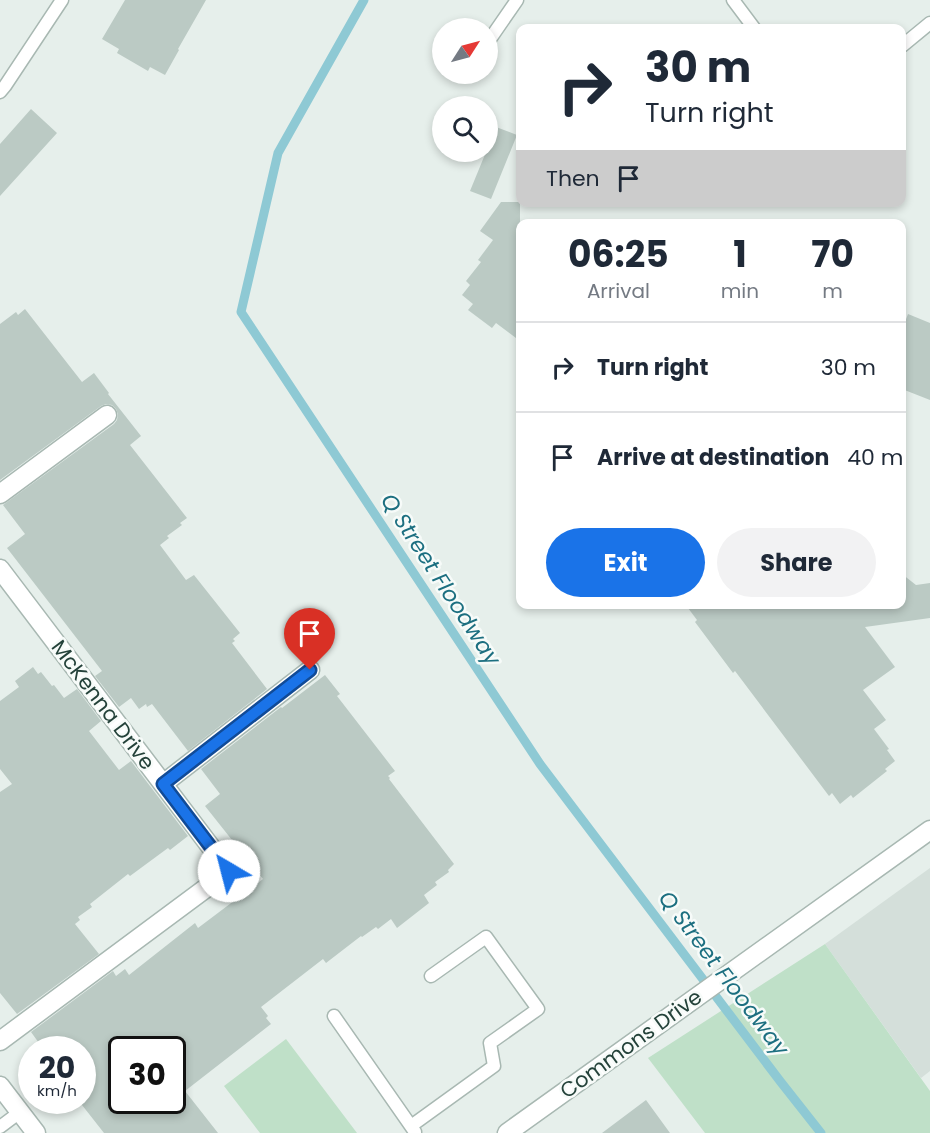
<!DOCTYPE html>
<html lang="en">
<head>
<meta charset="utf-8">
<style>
  :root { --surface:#fff; --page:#f2f2f3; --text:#1f2937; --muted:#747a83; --line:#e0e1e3; --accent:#1a73e8 }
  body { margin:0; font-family:Poppins,sans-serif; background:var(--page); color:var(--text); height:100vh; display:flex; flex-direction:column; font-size:22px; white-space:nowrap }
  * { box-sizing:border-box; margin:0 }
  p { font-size:20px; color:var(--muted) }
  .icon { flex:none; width:33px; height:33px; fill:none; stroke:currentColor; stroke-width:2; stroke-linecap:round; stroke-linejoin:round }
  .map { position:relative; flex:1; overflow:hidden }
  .drawer { position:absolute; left:516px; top:219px; width:390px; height:390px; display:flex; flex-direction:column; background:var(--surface); border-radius:12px; box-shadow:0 3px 9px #0003 }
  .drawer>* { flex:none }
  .hud { position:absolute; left:516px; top:24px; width:390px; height:183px; border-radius:12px; box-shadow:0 3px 9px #0003; background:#fff; color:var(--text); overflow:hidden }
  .needle { width:39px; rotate:54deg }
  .controls { position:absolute; left:432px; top:18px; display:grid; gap:12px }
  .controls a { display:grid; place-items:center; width:66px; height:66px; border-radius:50%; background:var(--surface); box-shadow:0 3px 9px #0003; font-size:30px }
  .speed { position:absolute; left:18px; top:1036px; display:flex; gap:12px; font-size:30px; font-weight:700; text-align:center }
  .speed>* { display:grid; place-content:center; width:78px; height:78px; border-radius:50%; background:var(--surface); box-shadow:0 3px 9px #0003; line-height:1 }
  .speed small { font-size:15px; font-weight:400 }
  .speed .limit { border:3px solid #111; border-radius:9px; background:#fff; color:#111 }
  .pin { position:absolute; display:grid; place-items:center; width:51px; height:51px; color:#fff; margin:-62px -26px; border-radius:50% 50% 50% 0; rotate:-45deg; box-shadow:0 0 6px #0007 }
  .pin .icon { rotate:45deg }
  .me { position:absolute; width:66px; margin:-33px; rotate:323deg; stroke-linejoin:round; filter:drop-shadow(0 0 4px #0008) }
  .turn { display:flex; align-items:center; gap:21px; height:126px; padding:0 30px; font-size:27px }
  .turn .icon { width:78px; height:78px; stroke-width:2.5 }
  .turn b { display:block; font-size:42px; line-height:51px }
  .then { display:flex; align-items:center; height:57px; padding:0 30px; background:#0003; gap:12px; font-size:22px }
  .eta { display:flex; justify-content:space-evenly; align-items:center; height:102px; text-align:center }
  .eta b { font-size:36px; font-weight:700; line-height:42px }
  .primary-button { display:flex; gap:12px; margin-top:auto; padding:12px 30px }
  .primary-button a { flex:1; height:69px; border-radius:36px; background:var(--accent); color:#fff; font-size:24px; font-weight:700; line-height:69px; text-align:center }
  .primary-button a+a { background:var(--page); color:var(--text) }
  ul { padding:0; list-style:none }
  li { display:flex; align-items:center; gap:18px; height:90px; padding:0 30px; border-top:2px solid var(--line) }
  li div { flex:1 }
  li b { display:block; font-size:22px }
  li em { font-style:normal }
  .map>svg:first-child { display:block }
  .built { fill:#d4dfda }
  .green { fill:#bfe0c8 }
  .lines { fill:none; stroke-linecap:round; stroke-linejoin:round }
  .stream { stroke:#8ec9d4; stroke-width:9 }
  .building { fill:#bbcac4; fill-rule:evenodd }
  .service-casing { stroke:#a8b8b2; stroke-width:15 }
  .minor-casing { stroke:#a8b8b2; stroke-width:21 }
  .service { stroke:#fff; stroke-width:12 }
  .minor { stroke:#fff; stroke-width:18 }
  .route-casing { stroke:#114b97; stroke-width:15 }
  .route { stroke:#1a73e8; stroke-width:10 }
  .labels { text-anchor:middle; stroke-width:5; stroke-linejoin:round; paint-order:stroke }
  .street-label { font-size:21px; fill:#24423a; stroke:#f7fbf9 }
  .water-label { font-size:22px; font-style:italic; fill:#1c6f80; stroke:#f7fbf9 }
</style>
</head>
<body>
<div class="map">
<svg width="930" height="1133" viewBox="0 0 930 1133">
  <rect width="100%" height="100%" fill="#e6efeb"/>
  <path class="built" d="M930 868V1071L921 1078 825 944Z"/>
  <path class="green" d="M825 944 930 1091V1133H705L648 1058Z
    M286 1039 357 1133H260L224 1086Z"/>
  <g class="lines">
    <path class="stream" d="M364 0 278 153 241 312 540 764 780 1081 821 1133"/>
  </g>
  <path class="building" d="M125 0H206L178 49 179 50 165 75 150 67 148 71 117 53 119 49 102 39Z
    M31 109 57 133 0 196V144Z
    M496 127 517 135 491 199 470 191 486 152H488V147Z
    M501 202H520V341L496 323 492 328 468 310 473 304 462 295 470 285 466 281 481 262 478 260 493 240 480 231Z
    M25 309 82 382 94 373 109 393 108 394 141 436 130 445 187 518 180 523 182 525 167 536 169 538 160 545 186 580 194 575 240 633 233 639 235 641 232 643 267 689 188 751 152 704 147 707 146 704 139 709 131 698 119 707 95 676 102 671 7 548 25 534 3 505 114 424 117 420 118 414 116 409 112 405 106 404 101 406 0 480V324L16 312 18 315Z
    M908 314 930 323V400L902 389V330Z
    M902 574 916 585 930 583V618L865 627 895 667 863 690 886 720 874 729 889 749 887 750 895 761 885 769 887 771 853 798 851 795 840 804 832 793 829 796 735 671 733 673 695 622 697 620 685 604H902Z
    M33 667 38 674 41 672 52 686 54 685 64 698 77 689 101 721 89 731 119 770 131 761 188 836 170 850 168 848 130 876 128 874 90 904 92 907 78 917 80 920 75 924 99 954 17 1014 0 993V792L12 784 0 769V701L19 687 15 681Z
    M325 675 340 694 337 696 395 771 388 776 390 778 389 779 454 864 448 870 449 872 435 882 437 885 424 895 429 903 397 928 391 919 378 929 376 927 362 937 361 936 326 963 323 959 261 1007 268 1016 266 1018 271 1024 185 1091 218 1133H104L82 1105V1050H44L31 1032 113 971 116 976 125 969 129 975 195 923 198 928 263 879 205 806 220 794 201 769 281 707 282 708ZM122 1050H172V1101H122Z
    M646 1100 670 1133H602Z"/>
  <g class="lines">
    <defs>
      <path id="service" d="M733 0 754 28
        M488 42 517 0
        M902 46 930 23
        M0 92 5 86 62 0
        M334 1016 415 1132
        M411 1126 494 1066 490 1043 538 1009 486 937 431 976
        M0 1127 20 1112"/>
      <path id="minor" d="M0 494 107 415
        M0 569 229 871 0 1041
        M163 784 310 670
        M0 1086 36 1133
        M507 1133 930 830"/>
    </defs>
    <use href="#service" class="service-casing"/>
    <use href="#minor" class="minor-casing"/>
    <use href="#service" class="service"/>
    <use href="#minor" class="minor"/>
  </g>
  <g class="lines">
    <defs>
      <path id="route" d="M229 871 163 784 310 670"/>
    </defs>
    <use href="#route" class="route-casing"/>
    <use href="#route" class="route"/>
  </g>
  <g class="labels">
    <g class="street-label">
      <text transform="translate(103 705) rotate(53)" y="7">McKenna Drive</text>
      <text transform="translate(631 1044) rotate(-36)" y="7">Commons Drive</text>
    </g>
    <g class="water-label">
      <text transform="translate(441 579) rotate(57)" y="8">Q Street Floodway</text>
      <text transform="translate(724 973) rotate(53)" y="8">Q Street Floodway</text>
    </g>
  </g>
</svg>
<div class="controls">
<a><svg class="needle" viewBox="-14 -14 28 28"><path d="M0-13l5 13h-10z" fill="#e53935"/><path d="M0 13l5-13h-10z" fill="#747a83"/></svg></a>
<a><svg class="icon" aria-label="search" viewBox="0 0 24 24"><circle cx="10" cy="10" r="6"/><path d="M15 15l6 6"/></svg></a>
</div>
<div class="speed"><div>20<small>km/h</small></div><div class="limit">30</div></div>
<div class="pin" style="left:310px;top:670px;background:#d93025"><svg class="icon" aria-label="arrive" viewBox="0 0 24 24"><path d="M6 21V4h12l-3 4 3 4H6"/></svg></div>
<svg class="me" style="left:229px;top:871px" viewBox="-20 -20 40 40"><circle r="19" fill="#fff"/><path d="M0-13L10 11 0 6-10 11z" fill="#1a73e8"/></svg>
<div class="hud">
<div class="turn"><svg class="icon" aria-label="right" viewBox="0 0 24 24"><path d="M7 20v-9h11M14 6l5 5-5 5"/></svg><div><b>30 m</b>Turn right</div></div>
<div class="then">Then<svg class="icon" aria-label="arrive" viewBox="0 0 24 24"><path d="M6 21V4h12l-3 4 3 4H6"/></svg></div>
</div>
<section class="drawer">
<div class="eta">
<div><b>06:25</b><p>Arrival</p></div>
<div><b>1</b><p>min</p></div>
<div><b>70</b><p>m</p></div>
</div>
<ul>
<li><svg class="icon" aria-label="right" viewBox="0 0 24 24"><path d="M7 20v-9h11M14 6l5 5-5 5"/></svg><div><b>Turn right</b></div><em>30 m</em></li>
<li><svg class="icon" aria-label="arrive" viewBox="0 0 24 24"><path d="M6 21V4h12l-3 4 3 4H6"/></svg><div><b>Arrive at destination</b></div><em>40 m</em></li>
</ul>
<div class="primary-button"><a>Exit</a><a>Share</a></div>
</section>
</div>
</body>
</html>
